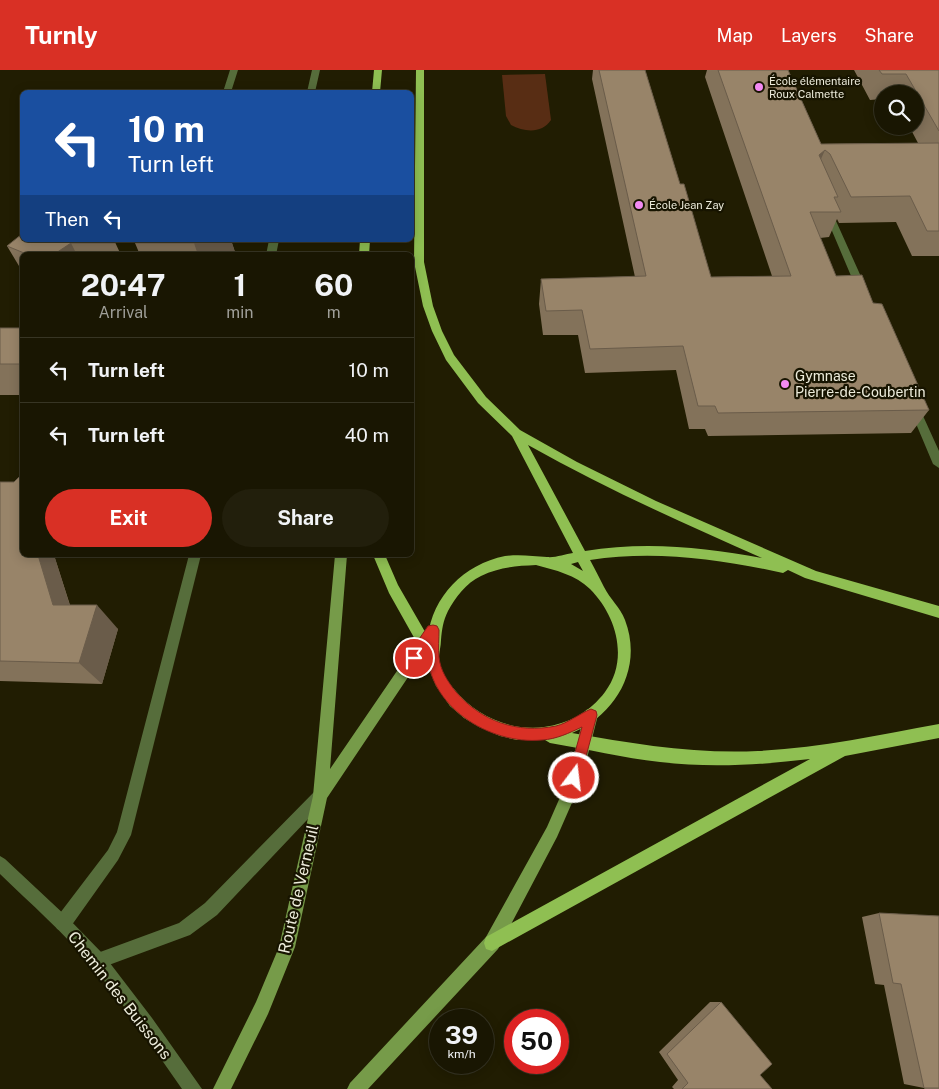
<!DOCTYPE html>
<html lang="en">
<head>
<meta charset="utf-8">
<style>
  :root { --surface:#191602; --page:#221f0c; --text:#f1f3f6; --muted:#9f9f99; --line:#373524; --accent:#d93025 }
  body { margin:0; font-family:"Public Sans",sans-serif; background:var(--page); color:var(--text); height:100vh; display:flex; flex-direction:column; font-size:19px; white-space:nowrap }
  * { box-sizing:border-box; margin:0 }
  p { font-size:16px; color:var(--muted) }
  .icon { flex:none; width:28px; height:28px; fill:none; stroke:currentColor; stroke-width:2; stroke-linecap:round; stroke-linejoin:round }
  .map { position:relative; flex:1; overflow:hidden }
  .side { position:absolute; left:20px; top:182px; width:394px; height:305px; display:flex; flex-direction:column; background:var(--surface); border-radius:8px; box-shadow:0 2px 12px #0003,0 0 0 1px var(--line) }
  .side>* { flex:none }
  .banner { position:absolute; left:20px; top:20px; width:394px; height:152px; border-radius:8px; box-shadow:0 2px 12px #0003,0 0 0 1px var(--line); background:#1a4fa0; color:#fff; overflow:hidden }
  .tools { position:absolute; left:874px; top:15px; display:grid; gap:10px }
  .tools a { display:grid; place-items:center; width:50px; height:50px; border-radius:50%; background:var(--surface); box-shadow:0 2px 12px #0003,0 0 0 1px var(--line); font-size:25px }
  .speed { position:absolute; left:429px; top:939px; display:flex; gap:10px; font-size:25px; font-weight:700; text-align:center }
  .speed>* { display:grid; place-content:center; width:65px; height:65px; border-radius:50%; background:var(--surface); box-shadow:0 2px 12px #0003,0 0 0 1px var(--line); line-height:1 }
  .speed small { font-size:12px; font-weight:400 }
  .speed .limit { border:8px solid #d22; background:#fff; color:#111 }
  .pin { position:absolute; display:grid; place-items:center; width:42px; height:42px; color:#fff; margin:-21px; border:2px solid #fff; border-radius:50%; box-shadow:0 1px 5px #0007 }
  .me { position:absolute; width:55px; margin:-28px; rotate:15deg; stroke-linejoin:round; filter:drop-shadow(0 0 4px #0008) }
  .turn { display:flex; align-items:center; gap:18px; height:105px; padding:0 25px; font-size:22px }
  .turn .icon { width:65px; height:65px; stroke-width:2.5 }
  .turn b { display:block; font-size:35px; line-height:42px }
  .then { display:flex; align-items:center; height:48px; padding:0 25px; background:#0003; gap:10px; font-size:19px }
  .eta { display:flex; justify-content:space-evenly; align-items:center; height:85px; text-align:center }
  .eta b { font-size:30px; font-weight:700; line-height:35px }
  .action { display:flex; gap:10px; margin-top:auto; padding:10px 25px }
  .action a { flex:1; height:58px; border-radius:30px; background:var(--accent); color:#fff; font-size:20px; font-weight:700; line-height:58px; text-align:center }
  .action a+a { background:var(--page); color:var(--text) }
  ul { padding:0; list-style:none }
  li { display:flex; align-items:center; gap:15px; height:65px; padding:0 25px; border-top:1px solid var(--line) }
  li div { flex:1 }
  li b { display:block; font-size:19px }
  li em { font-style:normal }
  header { display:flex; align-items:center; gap:30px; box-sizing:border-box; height:70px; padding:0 25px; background:var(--accent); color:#fff }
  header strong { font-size:24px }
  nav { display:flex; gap:28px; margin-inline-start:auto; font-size:18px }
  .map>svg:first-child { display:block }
  .green { fill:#582d14 }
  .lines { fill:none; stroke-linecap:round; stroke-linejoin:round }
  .lane { fill:#566d3b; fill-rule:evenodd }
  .street { fill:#566d3b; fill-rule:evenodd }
  .secondary { fill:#769b49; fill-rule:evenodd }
  .primary { fill:#8fbf52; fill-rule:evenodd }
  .wall { fill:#83725a }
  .shaded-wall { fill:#6a5c4a }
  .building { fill:#988469; stroke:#6a5c4a }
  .route { fill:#d93025; stroke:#8d1f18 }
  .poi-dot { fill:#f38af2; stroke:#171400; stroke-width:2 }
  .labels { text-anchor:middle; stroke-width:4.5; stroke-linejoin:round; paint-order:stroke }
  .far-poi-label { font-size:11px; fill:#edecdb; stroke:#171400; text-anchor:start }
  .poi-label { font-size:14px; fill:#edecdb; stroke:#171400; text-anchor:start }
  .near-street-label { font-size:16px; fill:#edecdb; stroke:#171400 }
</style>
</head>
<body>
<header>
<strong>Turnly</strong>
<nav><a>Map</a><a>Layers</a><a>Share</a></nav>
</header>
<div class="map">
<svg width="939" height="1019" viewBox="0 0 939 1019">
  <rect width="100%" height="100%" fill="#211d02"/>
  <path class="green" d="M545 4 551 50C542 64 524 62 511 55L506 46 502 5Z"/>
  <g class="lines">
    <path class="lane" d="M230 0H238L231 22H223Z
      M312 0H320L315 22H307Z
      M828 139 832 142 867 220 865 222 862 223 857 220 824 142Z
      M269 170H279L276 185H266Z
      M914 333 919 337 939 381V398L933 394 909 337Z
      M189 485H201L131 765 118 790 69 859 63 861 57 859 55 853 57 847 108 780 117 762Z
      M320 719 325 721 327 726 325 731 217 845 190 865 98 899 92 897 90 891 92 885 179 853 205 833 315 721Z"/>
    <path class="street" d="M0 786 5 789 67 847 103 884 152 948 202 1019H182C153 978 125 935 92 896 64 863 31 834 0 804Z"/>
    <path class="secondary" d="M335 485H347L330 699 425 560 430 558 435 560 437 564 327 728 295 877 268 944 231 1019H213L256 932 279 877 313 726Z
      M591 638 596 640 598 645 582 708 571 735 557 767 498 879 368 1019H347L350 1013 486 867 547 757 561 725 568 708 584 645 586 640Z"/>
    <path class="primary" d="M374 0H382L380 22H372Z
      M416 0H424V192L433 236 442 261 454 285 486 327 520 360 577 392 656 431 816 501 939 536V548L805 508 788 500 783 503C719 489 655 480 590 490 595 499 600 509 604 517 610 529 620 537 625 550 643 597 617 644 572 663 634 674 695 684 758 681 819 678 879 665 939 654V668L845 686 492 881 486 879 484 873 486 867 810 689C760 695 710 698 660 692 623 688 587 679 550 673L545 670H517L500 666 479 657 464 648 450 636 436 616 421 580 389 523 373 485H385L398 515 428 567C432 527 464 494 505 486 519 484 533 486 547 487 555 488 565 484 573 483L512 366 478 333 446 290 432 261 423 236 414 192ZM528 375C604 418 683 453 762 488 704 477 644 471 585 481ZM578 492 583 501 571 494ZM536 495C555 500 576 505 590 519 617 546 629 590 605 622 590 642 568 654 544 657 509 661 476 646 454 619 448 612 441 602 439 593 438 586 441 577 441 570 442 559 443 551 448 541 455 528 466 513 481 506 499 497 516 496 536 495Z
      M360 170H370L369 185H359Z"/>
  </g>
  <path class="wall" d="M593 0H645L680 114 711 207 772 206 705 7 707 0H788L821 74 918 73 909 56H915V24H882V29L870 30 854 0H939V186H912L896 152 839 153 837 149 829 167 820 168 836 206 873 233 929 340 911 363 708 366 705 359H689L676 300 585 303 578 265H543L539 234 541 209 635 207 592 9Z
    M114 170 121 185H22V201L7 176Z
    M231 170 235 182 231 185H140L135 173Z
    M0 258H22V325H0Z
    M0 412H14L22 485H54L70 535 118 559 102 614 0 611Z
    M879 843 939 846V1019H925L924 1018 904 1014 884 915 875 914 862 847Z
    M710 932H721L760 1005 772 1019H674L672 1017 678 1010 659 982Z"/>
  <path class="shaded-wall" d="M825 80 814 105 819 85Z
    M198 170H231L235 182 231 185H198L194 173Z
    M71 173 77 185H53Z
    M38 485H54L77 558 53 535Z
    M97 535 118 559 102 614 79 593Z"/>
  <path class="building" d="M599 0H645L680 114H684L711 207 791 206 718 0H788L821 74 939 73V161H927L910 126 851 127 830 84 825 80 819 85 838 127H834L841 142H810L836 206 862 205 873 233 882 234 929 340 718 343 715 336H698L683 276 590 279 582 240 546 241 541 209 646 206Z
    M879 0H939V61L906 4H882Z
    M22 164V170H114L115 173H71L53 185H29L7 176Z
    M139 170H198L194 173H135Z
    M0 258H22V294H0Z
    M22 404V485H38L53 535H97L79 593 0 591V412H14Z
    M879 843 939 846V1018H924L901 914 893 913Z
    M721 932 772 994 760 1005 772 1019H682L688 1013 667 984Z"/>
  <path class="route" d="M433 555 437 556 439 560C439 569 438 578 439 587 440 600 448 612 456 622 481 651 517 664 556 656 568 653 579 644 591 639L596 641 597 645 579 713 574 715 570 713 568 708 582 657C569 663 557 669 542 670 489 675 427 636 427 579L418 592 414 593 409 592 408 588 409 584 428 556Z"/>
  <g class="poi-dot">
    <circle cx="759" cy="17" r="5"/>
    <circle cx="639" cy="135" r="5"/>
    <circle cx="785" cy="314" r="5"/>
  </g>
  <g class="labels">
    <g class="far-poi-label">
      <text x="769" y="15">École élémentaire<tspan x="769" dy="13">Roux Calmette</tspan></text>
      <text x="649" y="139">École Jean Zay</text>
    </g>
    <g class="poi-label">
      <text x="795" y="311">Gymnase<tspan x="795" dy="16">Pierre-de-Coubertin</tspan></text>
    </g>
    <g class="near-street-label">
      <text transform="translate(298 819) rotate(-77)" y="6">Route de Verneuil</text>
      <text transform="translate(120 925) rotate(52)" y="6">Chemin des Buissons</text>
    </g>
  </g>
</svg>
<div class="tools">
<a><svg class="icon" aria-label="search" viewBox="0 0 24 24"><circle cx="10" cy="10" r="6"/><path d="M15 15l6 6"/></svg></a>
</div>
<div class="speed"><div>39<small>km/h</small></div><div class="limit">50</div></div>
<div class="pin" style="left:414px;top:588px;background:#d93025"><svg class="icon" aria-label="arrive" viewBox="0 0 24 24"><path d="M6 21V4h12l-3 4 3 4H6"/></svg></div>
<svg class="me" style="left:574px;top:708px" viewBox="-20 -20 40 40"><circle r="17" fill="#d93025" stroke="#fff" stroke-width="3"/><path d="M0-11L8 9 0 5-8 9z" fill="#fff"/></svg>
<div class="banner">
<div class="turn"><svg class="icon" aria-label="left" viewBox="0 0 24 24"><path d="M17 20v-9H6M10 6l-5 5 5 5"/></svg><div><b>10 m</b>Turn left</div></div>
<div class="then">Then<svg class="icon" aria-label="left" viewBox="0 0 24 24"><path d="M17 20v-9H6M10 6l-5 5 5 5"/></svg></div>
</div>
<section class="side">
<div class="eta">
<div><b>20:47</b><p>Arrival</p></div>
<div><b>1</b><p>min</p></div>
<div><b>60</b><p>m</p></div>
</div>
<ul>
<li><svg class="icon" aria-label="left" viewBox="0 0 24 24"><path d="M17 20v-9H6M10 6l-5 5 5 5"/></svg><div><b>Turn left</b></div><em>10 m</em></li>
<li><svg class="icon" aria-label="left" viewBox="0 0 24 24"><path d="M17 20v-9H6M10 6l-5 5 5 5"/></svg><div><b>Turn left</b></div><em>40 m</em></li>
</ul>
<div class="action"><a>Exit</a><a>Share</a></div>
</section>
</div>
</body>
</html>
